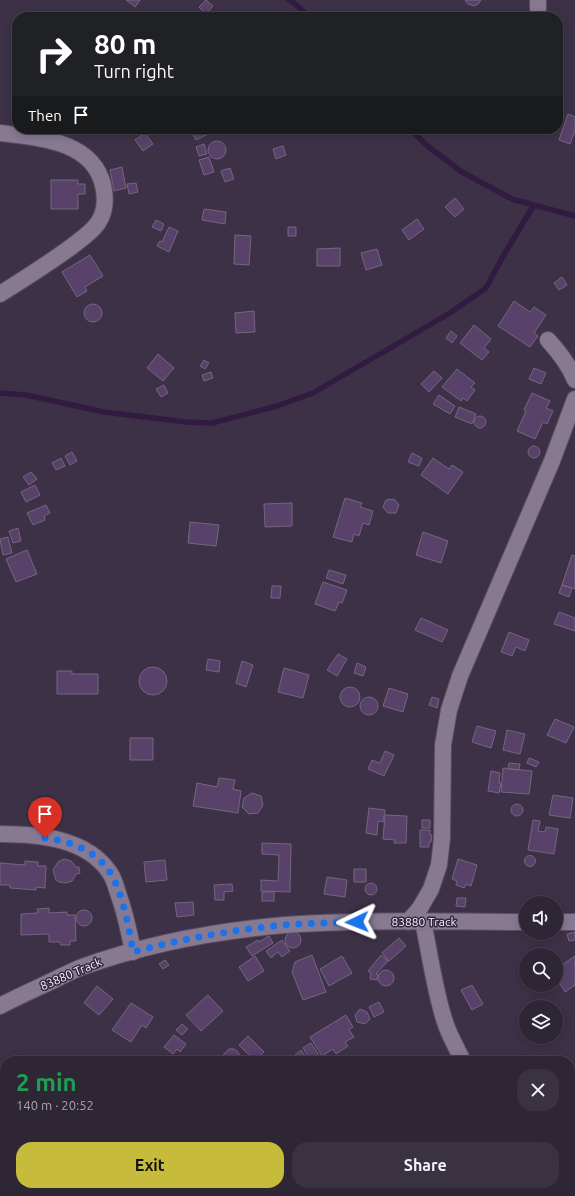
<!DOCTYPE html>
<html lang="en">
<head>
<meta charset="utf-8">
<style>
  :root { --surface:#2e2535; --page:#3a3141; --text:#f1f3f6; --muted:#a7a5ad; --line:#494250; --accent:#c7bb3c }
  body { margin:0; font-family:Ubuntu,sans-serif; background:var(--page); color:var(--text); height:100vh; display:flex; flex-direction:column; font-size:15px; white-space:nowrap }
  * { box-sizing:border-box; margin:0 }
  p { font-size:13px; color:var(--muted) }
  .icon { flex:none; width:22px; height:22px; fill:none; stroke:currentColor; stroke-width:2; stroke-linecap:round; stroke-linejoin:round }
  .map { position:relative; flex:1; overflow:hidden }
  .drawer { position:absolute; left:0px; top:1056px; width:575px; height:140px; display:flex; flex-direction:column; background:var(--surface); border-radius:16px 16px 0 0; box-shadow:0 2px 10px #0003,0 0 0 1px var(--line) }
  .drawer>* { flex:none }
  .top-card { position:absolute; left:12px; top:12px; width:551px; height:122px; border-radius:16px; box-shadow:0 2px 10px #0003,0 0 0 1px var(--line); background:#202124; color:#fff; overflow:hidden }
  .tools { position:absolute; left:519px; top:896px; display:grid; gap:8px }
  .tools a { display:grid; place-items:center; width:44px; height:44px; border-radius:50%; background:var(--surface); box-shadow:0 2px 10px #0003,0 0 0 1px var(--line); font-size:20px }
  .pin { position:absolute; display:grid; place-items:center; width:34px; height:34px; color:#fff; margin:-41px -17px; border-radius:50% 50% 50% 0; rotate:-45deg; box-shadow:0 0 4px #0007 }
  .pin .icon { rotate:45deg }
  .me { position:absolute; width:44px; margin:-22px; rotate:268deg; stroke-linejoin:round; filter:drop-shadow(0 0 3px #0008) }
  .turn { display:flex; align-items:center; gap:14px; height:84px; padding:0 16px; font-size:18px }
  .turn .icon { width:52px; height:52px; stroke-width:2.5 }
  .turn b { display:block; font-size:28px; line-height:34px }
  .then { display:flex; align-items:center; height:38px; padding:0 16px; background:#0003; gap:8px; font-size:15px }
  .round { display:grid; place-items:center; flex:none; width:42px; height:42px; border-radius:16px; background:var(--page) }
  .head { display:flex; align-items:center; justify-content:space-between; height:68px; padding:0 16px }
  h1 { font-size:24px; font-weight:700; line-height:30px; color:#1e9e55 }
  .button { display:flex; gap:8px; margin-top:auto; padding:8px 16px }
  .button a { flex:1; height:46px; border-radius:16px; background:var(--accent); color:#111; font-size:16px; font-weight:700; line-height:46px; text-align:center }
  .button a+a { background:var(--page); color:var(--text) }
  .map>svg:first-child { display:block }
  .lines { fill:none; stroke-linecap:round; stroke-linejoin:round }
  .stream { stroke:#311b40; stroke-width:5.5 }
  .building { fill:#59426a; stroke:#74667f }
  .street-casing { stroke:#574d5f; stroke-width:18 }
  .street { stroke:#877992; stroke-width:16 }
  .route { stroke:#1a73e8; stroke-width:7; stroke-dasharray:0 12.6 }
  .labels { text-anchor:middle; stroke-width:3; stroke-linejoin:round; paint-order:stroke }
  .street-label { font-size:12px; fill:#f9f1ff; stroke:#33273c }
</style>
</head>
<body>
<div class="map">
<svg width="575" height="1196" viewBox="0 0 575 1196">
  <rect width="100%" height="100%" fill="#3d3147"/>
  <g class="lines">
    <path class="stream" d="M289 0 295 4 310 17
      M411 129 425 144 462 172 512 199 575 216
      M0 393 26 395 104 412 186 422 212 423 277 406 313 393 450 313 486 288 502 258 534 205"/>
  </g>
  <path class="building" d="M126 0H140L135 7Z
    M206 0 213 6 206 14 199 7Z
    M465 0H481L478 4 474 6 468 4Z
    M41 12H45L50 17H35L38 13Z
    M568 114 575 117V131L570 144 559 140Z
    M45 129H59L55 137 44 131Z
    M190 129H218L196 140Z
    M145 133 153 144 143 151 135 140Z
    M208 150a9 9 0 1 1 18 0a9 9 0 1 1-18 0Z
    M204 144 207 154 199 156 196 147Z
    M283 146 286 155 276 159 273 149Z
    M209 157 214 172 204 175 199 160Z
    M122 167 126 188 114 191 110 170Z
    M230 168 234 179 225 182 221 171Z
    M51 180H78V184H85V194H78V209H51Z
    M136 183 138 192 129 194 127 184Z
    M455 198 464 209 455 217 445 207Z
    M204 209 226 212 225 224 202 220Z
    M417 219 424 229 409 240 402 230Z
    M156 220 164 224 161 231 152 227Z
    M169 227 178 231 169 252 157 246 160 241 162 242Z
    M288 227H296V236H288Z
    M235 235 251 236 249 265 234 264Z
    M340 248V266H317V249Z
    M377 249 382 265 366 270 361 253Z
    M90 255 103 276 85 287 87 291 77 297 62 272Z
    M562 277 567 285 559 290 554 283Z
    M514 301 530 312 534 307 546 315 534 333 538 336 530 347 498 326Z
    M84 313a9 9 0 1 1 18 0a9 9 0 1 1-18 0Z
    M254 311 255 332 236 333 235 313Z
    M474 325 491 339 484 348 489 352 482 360 460 343Z
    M451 331 457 336 452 343 446 338Z
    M158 354 174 368 163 381 147 368Z
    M204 360 209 363 205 369 200 366Z
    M534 368 546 373 541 384 529 379Z
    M457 369 475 383 471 387 475 390 467 401 463 398 461 401 442 387Z
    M434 371 442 378 429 392 421 384Z
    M211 372 213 378 204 381 202 375Z
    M164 385 168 393 161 397 156 389Z
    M532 393 550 401 546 408 553 411 547 424 543 422 535 439 517 431 526 411 524 410Z
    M439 395 455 406 450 414 433 404Z
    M459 407 476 414 472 424 455 417Z
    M474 422a6 6 0 1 1 12 0a6 6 0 1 1-12 0Z
    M528 452a6 6 0 1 1 12 0a6 6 0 1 1-12 0Z
    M72 452 77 461 70 465 65 456Z
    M412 453 422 458 419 466 408 462Z
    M61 458 65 466 56 470 52 463Z
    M433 458 449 469 452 465 463 472 448 494 421 475Z
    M31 472 37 479 29 485 23 477Z
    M35 485 40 495 26 502 21 492Z
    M345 498 362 503 360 507 373 511 369 525 363 523 359 536 354 534 352 542 333 537Z
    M394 499 399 505 396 513H388L383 507 386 500Z
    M292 503V526L265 527 264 504Z
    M46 505 50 513 44 516 45 520 33 525 27 513Z
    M190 522 219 525 216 546 188 543Z
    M18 528 21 541 13 543 9 531Z
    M423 532 448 541 441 563 416 555Z
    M8 537 12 553 3 555 0 539Z
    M27 550 37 574 16 582 6 559Z
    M572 555 575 556V589L562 585Z
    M329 570 346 575 343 584 326 578Z
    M323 582 347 590 342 603 339 602 335 611 315 604Z
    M562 585 572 588 569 597 559 593Z
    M272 586H281L280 598H271Z
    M559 612 575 618V631L554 624Z
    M421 618 448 630 442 642 415 630Z
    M509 632 529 640 525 651 516 647 512 656 501 652Z
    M338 654 347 659 337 676 327 670Z
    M208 659 220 661 219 672 206 670Z
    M242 661 253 665 246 687 236 683Z
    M357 663 366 667 363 676 354 673Z
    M139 681a14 14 0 1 1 28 0a14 14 0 1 1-28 0Z
    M284 668 309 675 303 698 278 692Z
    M57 671H72V674H98V694H57Z
    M340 697a10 10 0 1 1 20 0a10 10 0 1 1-20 0Z
    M389 688 408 694 403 712 383 706Z
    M432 697 439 699 437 708 429 705Z
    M360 706a9 9 0 1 1 18 0a9 9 0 1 1-18 0Z
    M555 719 574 727 566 743 547 735Z
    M477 726 496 731 491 748 472 742Z
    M507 730 525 734 520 754 503 750Z
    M130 738H153V760H130Z
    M385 751 394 755 384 776 368 769 372 760 380 763Z
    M529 758 539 762 536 767 527 763Z
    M509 763 520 764 519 770 508 769Z
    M503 768 532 771 529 794 501 792Z
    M491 771 500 773 499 783H501L499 793 488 791Z
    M219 778 235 780 233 789 241 791 238 813 193 806 197 783 217 787Z
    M252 793 261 796 263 805 258 813 249 814 242 807 244 798Z
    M553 795 573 798 570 818 549 815Z
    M32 802 53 803V820H31Z
    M511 810a6 6 0 1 1 12 0a6 6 0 1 1-12 0Z
    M369 808 385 810 383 822 378 821 377 835 366 833Z
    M385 815 407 816 406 843H394L395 840 383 839Z
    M422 820H430V828H422Z
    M533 820 540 821 538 831 545 832 546 827 558 829 554 854 528 850Z
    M420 830H430V835H432L431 842H429V847H420Z
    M262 843 291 844 290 892 261 891V880L278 881 279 855 262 854Z
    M524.5 861a5.5 5.5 0 1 1 11 0a5.5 5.5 0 1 1-11 0Z
    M64 859 71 861 76 867H79L80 873 76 874 72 881 66 883 59 882 56 880 53 870 58 862Z
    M458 859 477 865 471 886 466 884 464 888 456 885 457 881 452 879Z
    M165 860 167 880 146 882 144 862Z
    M25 861 38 862V866H46L45 888 36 887V890L10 888V885H0V863L25 865Z
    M354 869H366V882H354Z
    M327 877 347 880 345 897 324 894Z
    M365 889a6 6 0 1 1 12 0a6 6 0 1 1-12 0Z
    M232 884 233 891 224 892V900H215L214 885Z
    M262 892H274V901H262Z
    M457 898H466L465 907 456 906Z
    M193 902 194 915 177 917 175 903Z
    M49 908V913L67 912V915H75L76 941H70V945H61L60 942H49V934L21 935V914L38 913 37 909Z
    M76 918a8 8 0 1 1 16 0a8 8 0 1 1-16 0Z
    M575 932V940L569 941 567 934Z
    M285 940a8 8 0 1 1 16 0a8 8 0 1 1-16 0Z
    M269 936 273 943 252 956 246 947 258 940 259 942Z
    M399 938 406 946 389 961 382 953Z
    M282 940 290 951 282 957 278 952 271 958 266 951Z
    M312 955 326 992 303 1000 292 972 295 962Z
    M381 955 388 961 376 974H378L377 980 370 979 371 973 368 971Z
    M255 956 264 971 248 981 239 967Z
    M342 956 352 973 329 986 320 969Z
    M575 956V985L565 992 557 979 560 977 556 969Z
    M165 960 169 965 163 969 159 964Z
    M378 978a8 8 0 1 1 16 0a8 8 0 1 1-16 0Z
    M472 985 483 1004 472 1010 461 990Z
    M97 986 113 999 99 1015 84 1003Z
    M208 995 223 1011 201 1031 186 1015Z
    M379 1002 384 1012 374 1017 369 1007Z
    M131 1003 153 1017 146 1028 142 1025 131 1042 112 1030Z
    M360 1009 367 1012 370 1019 365 1024 357 1022 355 1015Z
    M346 1015 353 1027 349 1030 354 1037 345 1042 348 1046 336 1054 333 1049 322 1056 310 1037Z
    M182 1024 188 1029 182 1035 176 1030Z
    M174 1035 186 1044 180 1052 177 1049 173 1054 164 1047Z
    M248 1036 264 1052 255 1061 239 1045Z
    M311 1043 322 1060 321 1061H311L303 1048Z
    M229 1049H234L238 1052 240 1056V1061H223V1055Z
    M301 1050 306 1057 299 1061 295 1055Z
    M1 1088 5 1089V1101L0 1099Z
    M572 1111 575 1115V1125L570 1129V1113Z
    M0 1182 5 1184V1191H9L7 1196H0Z
    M83 1191H95L93 1195Z
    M220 1191H230L235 1196H217L216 1195Z"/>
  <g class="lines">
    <defs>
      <path id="street" d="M538 0V9
        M0 133C38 138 92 140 103 185 106 198 106 211 98 223 92 232 80 240 71 247 48 264 24 279 0 294
        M548 340C559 352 569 365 575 380
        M0 834C38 834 87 838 110 873 114 879 116 886 118 893 125 912 129 931 133 952
        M408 922 420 908 431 889 439 865 442 838 443 745 449 710 460 676 552 461 575 399
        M423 922C430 954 434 987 444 1019 448 1033 456 1047 463 1061
        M556 922H575
        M0 1006C17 997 35 989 52 981 62 976 72 971 82 967 146 944 216 931 284 925 364 919 445 922 526 922
        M0 1153 5 1155
        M63 1191 69 1196
        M541 1191 546 1196"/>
    </defs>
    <use href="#street" class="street-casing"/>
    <use href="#street" class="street"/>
  </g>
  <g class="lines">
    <path class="route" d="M45 838C70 841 98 851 111 874 123 894 129 929 133 952 182 939 232 930 283 925 308 923 332 923 357 922"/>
  </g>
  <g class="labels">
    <g class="street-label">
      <text x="424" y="926">83880 Track</text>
      <text transform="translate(71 974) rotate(-23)" y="4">83880 Track</text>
    </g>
  </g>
</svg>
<div class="tools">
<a><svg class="icon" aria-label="sound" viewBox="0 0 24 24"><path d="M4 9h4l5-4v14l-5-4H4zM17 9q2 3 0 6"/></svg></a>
<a><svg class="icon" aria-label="search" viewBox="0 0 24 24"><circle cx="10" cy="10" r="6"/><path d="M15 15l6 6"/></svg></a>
<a><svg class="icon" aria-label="layers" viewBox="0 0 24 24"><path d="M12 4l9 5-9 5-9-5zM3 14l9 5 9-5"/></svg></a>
</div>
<div class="pin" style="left:45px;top:838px;background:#d93025"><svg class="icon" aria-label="arrive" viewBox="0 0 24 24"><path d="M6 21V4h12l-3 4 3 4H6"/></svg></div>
<svg class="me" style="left:357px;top:922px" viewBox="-20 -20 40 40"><path d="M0-17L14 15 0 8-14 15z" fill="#1a73e8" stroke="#fff" stroke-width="4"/></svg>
<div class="top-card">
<div class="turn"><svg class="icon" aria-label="right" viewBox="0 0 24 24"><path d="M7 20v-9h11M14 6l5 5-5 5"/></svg><div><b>80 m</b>Turn right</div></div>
<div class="then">Then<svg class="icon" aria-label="arrive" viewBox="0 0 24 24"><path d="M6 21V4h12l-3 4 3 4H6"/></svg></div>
</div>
<section class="drawer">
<div class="head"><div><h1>2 min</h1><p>140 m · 20:52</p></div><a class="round"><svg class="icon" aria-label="close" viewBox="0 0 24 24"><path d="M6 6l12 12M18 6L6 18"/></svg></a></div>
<div class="button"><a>Exit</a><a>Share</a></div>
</section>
</div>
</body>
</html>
